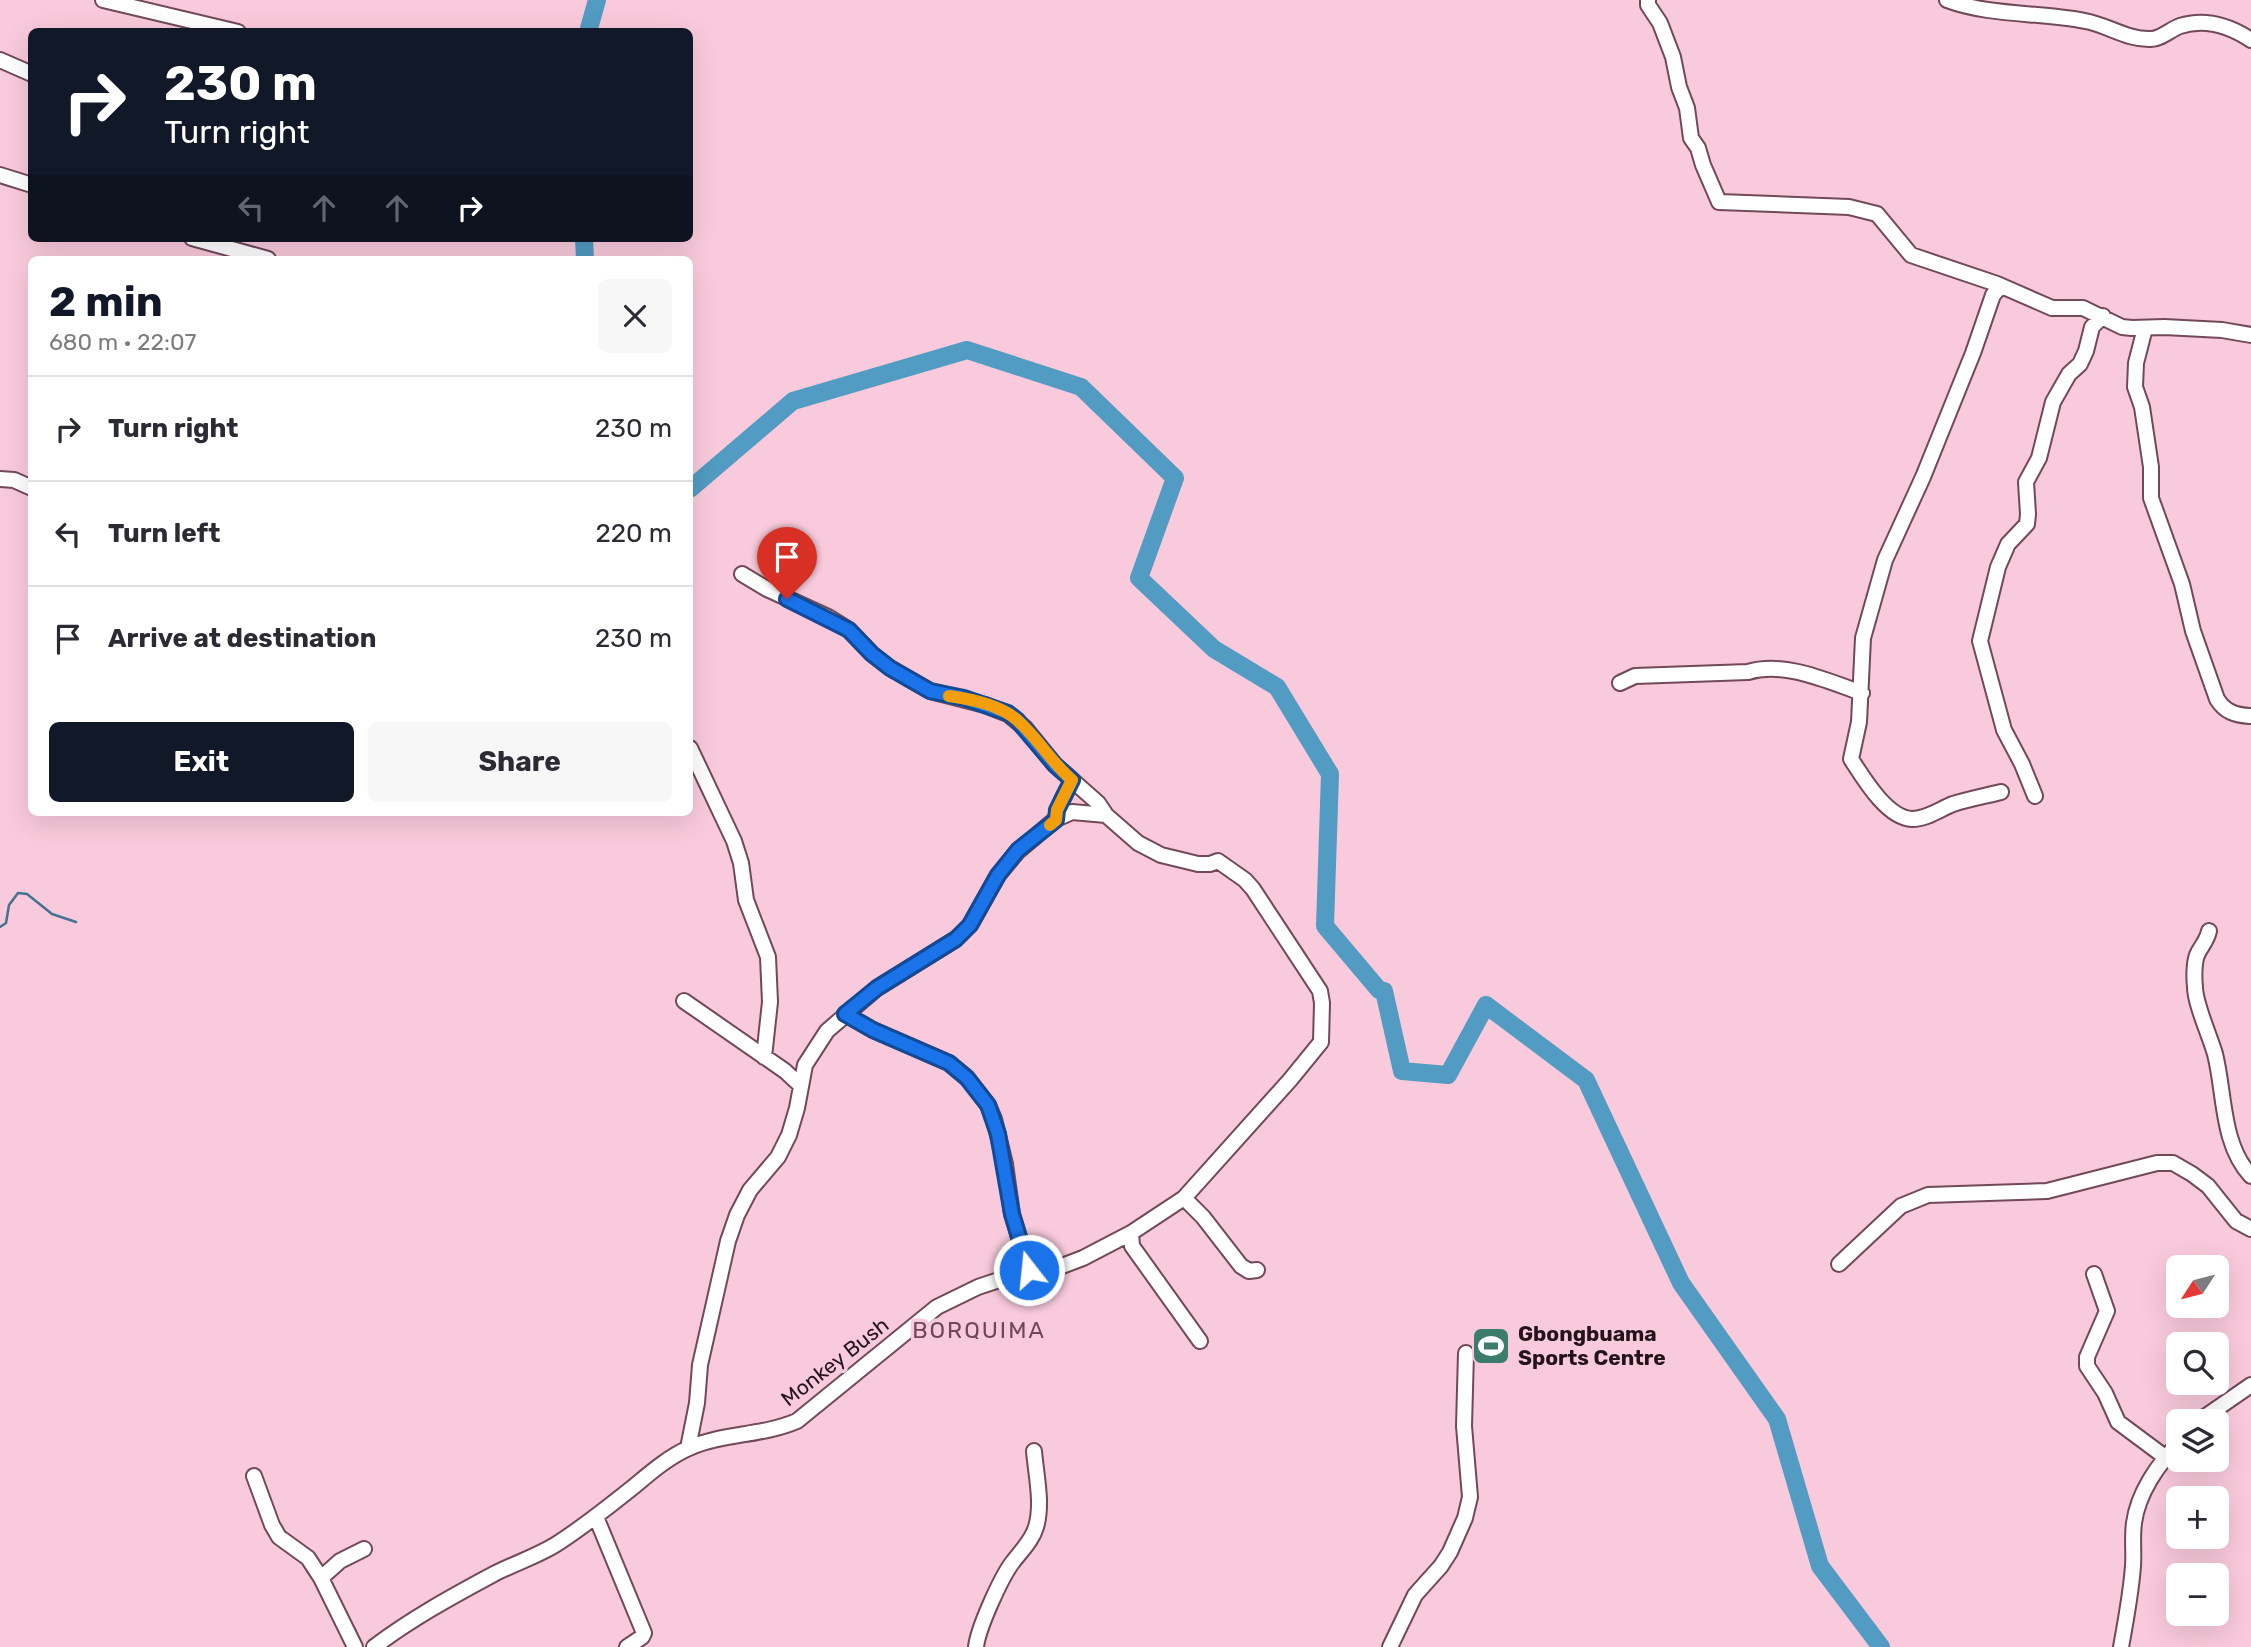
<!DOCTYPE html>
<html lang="en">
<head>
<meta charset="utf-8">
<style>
  :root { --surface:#fff; --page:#f7f7f7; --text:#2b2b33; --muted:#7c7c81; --line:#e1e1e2; --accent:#111827 }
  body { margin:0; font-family:Rubik,sans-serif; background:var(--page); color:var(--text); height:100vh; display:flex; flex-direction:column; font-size:26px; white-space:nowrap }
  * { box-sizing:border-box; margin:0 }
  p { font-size:23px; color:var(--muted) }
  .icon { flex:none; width:38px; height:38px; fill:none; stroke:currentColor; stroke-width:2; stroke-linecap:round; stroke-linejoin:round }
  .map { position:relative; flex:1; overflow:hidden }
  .side { position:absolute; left:28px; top:256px; width:665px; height:560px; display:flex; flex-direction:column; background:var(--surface); border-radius:10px; box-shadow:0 7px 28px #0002 }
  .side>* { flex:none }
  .banner { position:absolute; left:28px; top:28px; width:665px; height:214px; border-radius:10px; box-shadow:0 7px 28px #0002; background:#111827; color:#fff; overflow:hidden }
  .needle { width:46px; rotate:234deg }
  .controls { position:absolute; left:2166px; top:1255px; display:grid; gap:14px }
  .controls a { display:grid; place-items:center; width:63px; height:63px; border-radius:10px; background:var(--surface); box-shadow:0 7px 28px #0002; font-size:35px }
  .pin { position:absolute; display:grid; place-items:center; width:60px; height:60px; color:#fff; margin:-72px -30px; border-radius:50% 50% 50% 0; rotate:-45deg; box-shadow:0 0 7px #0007 }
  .pin .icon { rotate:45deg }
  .me { position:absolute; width:77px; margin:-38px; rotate:344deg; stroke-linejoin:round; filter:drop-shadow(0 0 5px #0008) }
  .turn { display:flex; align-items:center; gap:24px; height:147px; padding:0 21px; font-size:32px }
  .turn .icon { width:91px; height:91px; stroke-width:2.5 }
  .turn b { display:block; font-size:49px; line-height:60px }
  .lanes { display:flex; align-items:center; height:66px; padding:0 21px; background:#0003; justify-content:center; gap:35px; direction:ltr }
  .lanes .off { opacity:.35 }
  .round { display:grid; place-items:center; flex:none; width:74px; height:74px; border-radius:10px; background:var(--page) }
  .head { display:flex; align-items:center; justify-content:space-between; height:119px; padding:0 21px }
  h1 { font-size:42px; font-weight:700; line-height:52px; color:var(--accent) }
  .cta { display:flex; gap:14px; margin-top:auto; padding:14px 21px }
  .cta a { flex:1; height:80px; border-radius:10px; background:var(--accent); color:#fff; font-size:28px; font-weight:700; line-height:80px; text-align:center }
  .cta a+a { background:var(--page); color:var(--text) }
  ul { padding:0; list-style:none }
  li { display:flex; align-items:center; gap:21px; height:105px; padding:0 21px; border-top:2px solid var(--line) }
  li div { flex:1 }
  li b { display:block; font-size:26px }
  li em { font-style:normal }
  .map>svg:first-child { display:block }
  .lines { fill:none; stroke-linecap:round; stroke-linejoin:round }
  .stream { stroke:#447290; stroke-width:2.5 }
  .river { stroke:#529bc2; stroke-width:18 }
  .minor-casing { stroke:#714959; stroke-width:18 }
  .minor { stroke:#fff; stroke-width:14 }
  .route-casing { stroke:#114b97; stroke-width:18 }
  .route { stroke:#1a73e8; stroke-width:12 }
  .slow { stroke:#f59e0b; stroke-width:12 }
  .labels { text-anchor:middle; stroke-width:7; stroke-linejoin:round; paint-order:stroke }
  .poi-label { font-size:21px; font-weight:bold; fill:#24141a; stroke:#f9cadb; text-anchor:start }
  .street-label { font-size:21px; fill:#24141a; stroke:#f9cadb }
  .neighbourhood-label { font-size:23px; letter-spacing:2px; fill:#6f4857; stroke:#f9cadb }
</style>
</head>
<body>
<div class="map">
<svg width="2251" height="1647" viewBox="0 0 2251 1647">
  <rect width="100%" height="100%" fill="#f9cadb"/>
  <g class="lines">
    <path class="stream" d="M0 927 6 923 9 905 18 893 27 894 52 914 76 922"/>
    <path class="river" d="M588 32 597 0
      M584 238 585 259
      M690 489 793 401 967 350 1081 387 1175 478 1139 578 1214 649 1277 687 1330 774 1325 926 1379 990 1384 991 1402 1071 1448 1075 1486 1005 1586 1080 1681 1283 1777 1419 1820 1566 1881 1647"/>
    <defs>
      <path id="minor" d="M103 0 238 32
        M1648 0V5L1660 23 1673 57 1679 87 1687 108 1691 138 1698 148 1703 165 1719 202 1849 207 1877 214 1911 255 1997 284 2052 308H2083L2122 327 2132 328 2164 327 2222 330 2251 335
        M1947 0C1990 16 2039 12 2085 21 2108 25 2127 40 2151 39 2161 39 2171 29 2180 26 2205 18 2230 26 2251 40
        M0 60 32 74
        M0 175 32 185
        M192 238 268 259
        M2001 286 1993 295 1973 353 1923 477 1885 560 1863 638 1859 722 1851 759C1864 779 1887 818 1912 819 1927 819 1940 809 1953 804 1969 799 1985 796 2001 792
        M2145 328 2136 363 2135 387 2142 407 2151 467V498L2182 584 2193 631 2217 699C2225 712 2235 715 2250 716
        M0 479 14 480 32 488
        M742 574 767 589 828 617 849 630 872 654 890 668 930 691 985 705 1008 714 1025 728 1055 765 1098 803 1106 815
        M1620 683 1635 676 1748 672C1785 661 1827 681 1862 693
        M690 748 734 841 741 863 746 900 768 957 770 1002 764 1057
        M2035 796 2022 764 2004 730 1980 641 1998 567 2008 544 2027 524 2028 514 2026 482 2039 458 2053 402 2069 374 2080 364 2086 351 2092 327 2103 316
        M1056 819 1062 800 1072 780
        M2209 931C2207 941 2201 946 2197 955 2194 963 2194 978 2195 987 2195 1004 2210 1036 2215 1054 2225 1093 2221 1144 2251 1176
        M684 1001 785 1071 800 1085
        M845 1014 873 1030 949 1063 967 1078 988 1105 994 1119 1005 1164 1012 1214 1029 1270
        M1184 1198 1203 1217 1241 1266 1249 1271 1257 1270
        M1131 1233 1132 1246 1200 1341
        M1839 1264 1901 1206 1928 1195 2047 1191 2157 1163H2173L2192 1174 2208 1186 2236 1221 2251 1229
        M2094 1274 2107 1311 2087 1357V1366L2105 1393 2118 1422 2165 1457
        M2199 1421 2251 1385
        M254 1476 272 1525 279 1537 308 1558 321 1578 355 1647
        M596 1517 644 1633 642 1637 627 1647
        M321 1578 340 1561 364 1549
        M374 1647C411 1619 451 1597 492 1575 513 1564 535 1557 555 1545 582 1528 607 1508 632 1488 649 1474 668 1457 689 1448 723 1433 762 1436 797 1421L937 1307 978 1287 1029 1270 1062 1266 1083 1258 1131 1233 1184 1198 1290 1080 1321 1042 1322 1003 1320 991 1253 889 1245 880 1218 861 1210 864H1198L1161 855 1138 843 1106 815 1072 812 1056 819 1018 851 998 875 970 925 956 939 877 988 827 1031 805 1065 797 1108 789 1135 778 1157 750 1190 737 1215 728 1241 700 1365 697 1403 688 1448
        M976 1647C978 1628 1001 1578 1012 1563 1021 1551 1032 1541 1036 1527 1043 1504 1036 1475 1034 1451
        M1390 1647 1415 1595 1441 1566 1450 1552 1465 1518 1470 1497 1464 1426 1466 1353
        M2121 1647C2126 1620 2131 1593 2133 1566 2134 1552 2132 1537 2134 1523 2138 1493 2158 1464 2179 1443"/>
    </defs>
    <use href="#minor" class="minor-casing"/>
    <use href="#minor" class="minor"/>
  </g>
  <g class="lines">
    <defs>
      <path id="route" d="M787 599 849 630 872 654 890 668 930 691 964 698 1008 713 1017 720 1055 765 1072 780 1057 810 1056 820 1018 850 998 875 970 925 956 939 877 988 845 1014 873 1030 949 1063 967 1078 988 1105 998 1134 1012 1214 1029 1270"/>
    </defs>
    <use href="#route" class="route-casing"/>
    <use href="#route" class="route"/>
    <path class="slow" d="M949 696C971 699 999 705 1016 719 1037 737 1051 762 1072 780L1057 810 1056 820 1050 825"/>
  </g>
  <defs>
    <symbol id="stadium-square" viewBox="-11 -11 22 22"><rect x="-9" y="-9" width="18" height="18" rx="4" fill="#3c7c6c" stroke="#f9cadb"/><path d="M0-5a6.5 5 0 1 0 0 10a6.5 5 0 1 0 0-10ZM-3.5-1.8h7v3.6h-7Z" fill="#fff"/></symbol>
  </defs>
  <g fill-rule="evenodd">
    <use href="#stadium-square" x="1469" y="1324" width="44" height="44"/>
  </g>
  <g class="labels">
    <g class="poi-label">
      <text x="1518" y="1341">Gbongbuama<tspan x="1518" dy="24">Sports Centre</tspan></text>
    </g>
    <g class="street-label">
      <text transform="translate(835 1362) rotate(-38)" y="7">Monkey Bush</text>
    </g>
    <g class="neighbourhood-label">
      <text x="979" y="1338">BORQUIMA</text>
    </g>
  </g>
</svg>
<div class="controls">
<a><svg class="needle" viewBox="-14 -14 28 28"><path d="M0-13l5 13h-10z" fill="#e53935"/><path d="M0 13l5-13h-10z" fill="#7c7c81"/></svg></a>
<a><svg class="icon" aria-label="search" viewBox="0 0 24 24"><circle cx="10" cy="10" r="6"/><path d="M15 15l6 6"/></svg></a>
<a><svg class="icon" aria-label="layers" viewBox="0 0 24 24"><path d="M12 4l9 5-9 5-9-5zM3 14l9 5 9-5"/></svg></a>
<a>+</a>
<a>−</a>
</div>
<div class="pin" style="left:787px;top:599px;background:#d93025"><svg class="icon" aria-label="arrive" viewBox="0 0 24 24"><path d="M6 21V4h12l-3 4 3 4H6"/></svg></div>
<svg class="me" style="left:1029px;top:1270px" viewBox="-20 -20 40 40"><circle r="17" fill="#1a73e8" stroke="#fff" stroke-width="3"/><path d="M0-11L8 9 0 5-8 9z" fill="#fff"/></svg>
<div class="banner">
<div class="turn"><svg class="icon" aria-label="right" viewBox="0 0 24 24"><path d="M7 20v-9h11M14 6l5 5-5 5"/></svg><div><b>230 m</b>Turn right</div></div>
<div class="lanes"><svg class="icon off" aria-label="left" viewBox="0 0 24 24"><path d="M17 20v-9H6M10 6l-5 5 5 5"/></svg><svg class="icon off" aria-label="ahead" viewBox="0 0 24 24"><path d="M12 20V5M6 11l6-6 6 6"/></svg><svg class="icon off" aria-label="ahead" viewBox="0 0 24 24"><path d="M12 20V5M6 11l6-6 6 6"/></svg><svg class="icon" aria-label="right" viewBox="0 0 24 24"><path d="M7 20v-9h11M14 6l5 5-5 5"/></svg></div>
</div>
<section class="side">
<div class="head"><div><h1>2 min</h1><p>680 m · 22:07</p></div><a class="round"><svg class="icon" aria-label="close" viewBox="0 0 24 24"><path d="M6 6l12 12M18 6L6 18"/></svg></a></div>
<ul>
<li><svg class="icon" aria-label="right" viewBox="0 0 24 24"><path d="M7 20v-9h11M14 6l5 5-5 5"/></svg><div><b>Turn right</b></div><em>230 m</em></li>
<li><svg class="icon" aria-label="left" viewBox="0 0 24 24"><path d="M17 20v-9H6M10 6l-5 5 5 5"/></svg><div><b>Turn left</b></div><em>220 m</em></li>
<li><svg class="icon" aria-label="arrive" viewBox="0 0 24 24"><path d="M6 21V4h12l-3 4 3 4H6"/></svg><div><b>Arrive at destination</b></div><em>230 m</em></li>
</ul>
<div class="cta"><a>Exit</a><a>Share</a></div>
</section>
</div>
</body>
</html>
